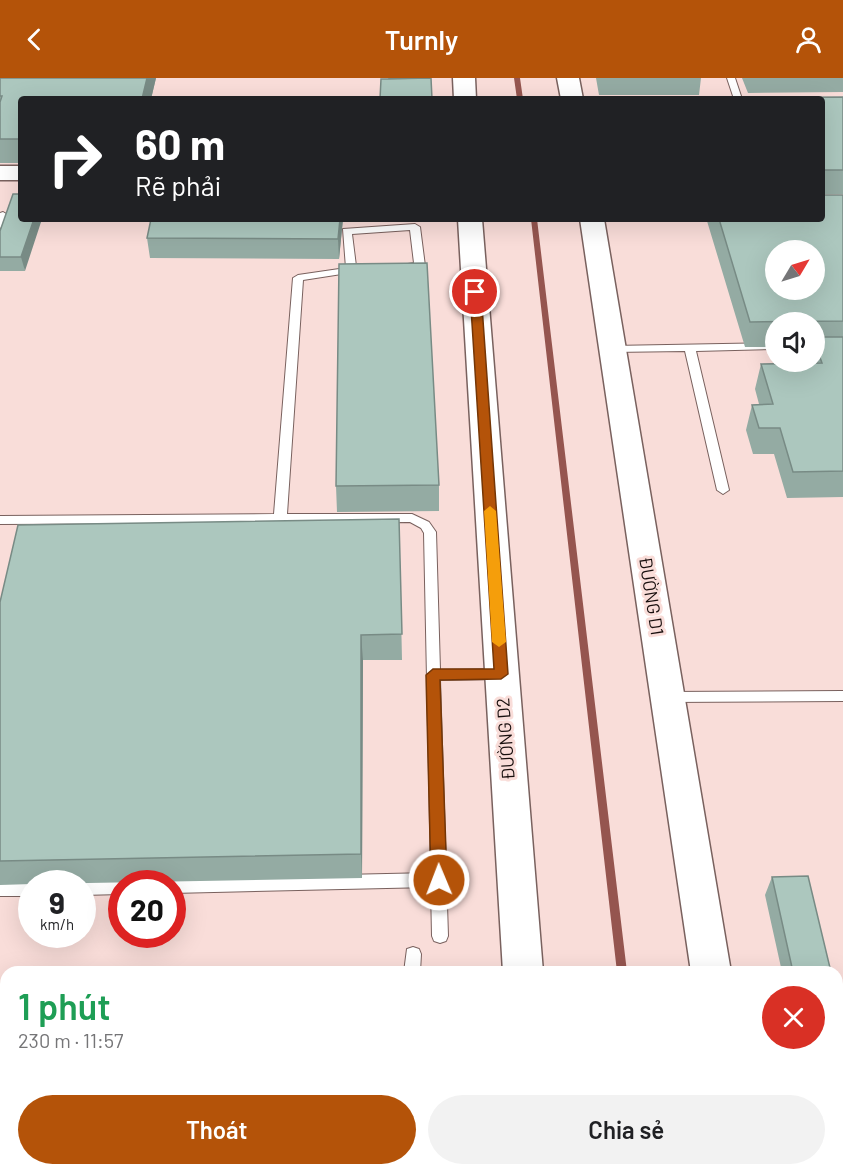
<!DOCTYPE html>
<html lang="vi">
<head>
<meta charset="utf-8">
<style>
  :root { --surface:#fff; --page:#f2f2f2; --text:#202124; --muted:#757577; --accent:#b45309 }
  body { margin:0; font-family:Barlow,sans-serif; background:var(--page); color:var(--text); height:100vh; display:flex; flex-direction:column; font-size:22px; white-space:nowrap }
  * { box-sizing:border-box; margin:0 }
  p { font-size:20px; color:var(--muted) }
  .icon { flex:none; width:33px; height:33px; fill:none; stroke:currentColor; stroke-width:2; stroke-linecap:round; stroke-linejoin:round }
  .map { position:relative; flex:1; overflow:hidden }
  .details { position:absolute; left:0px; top:888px; width:843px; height:210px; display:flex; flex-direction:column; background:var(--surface); border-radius:18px 18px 0 0; box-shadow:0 6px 24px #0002 }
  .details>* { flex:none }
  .hud { position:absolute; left:18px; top:18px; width:807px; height:126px; border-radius:6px; box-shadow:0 6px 24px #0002; background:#202124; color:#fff; overflow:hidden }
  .needle { width:39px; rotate:52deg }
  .fabs { position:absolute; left:765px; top:162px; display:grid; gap:12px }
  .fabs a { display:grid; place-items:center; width:60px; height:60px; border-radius:50%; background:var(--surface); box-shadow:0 6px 24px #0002; font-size:30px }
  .speed { position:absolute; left:18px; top:792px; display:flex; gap:12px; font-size:30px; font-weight:700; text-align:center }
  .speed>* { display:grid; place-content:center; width:78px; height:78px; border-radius:50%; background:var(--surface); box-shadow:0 6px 24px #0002; line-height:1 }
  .speed small { font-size:15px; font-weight:400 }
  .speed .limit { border:9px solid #d22; background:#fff; color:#111 }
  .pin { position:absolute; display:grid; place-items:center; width:51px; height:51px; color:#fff; margin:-26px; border:3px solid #fff; border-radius:50%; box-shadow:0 2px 6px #0007 }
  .me { position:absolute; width:66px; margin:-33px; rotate:359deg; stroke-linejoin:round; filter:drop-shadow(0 0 4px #0008) }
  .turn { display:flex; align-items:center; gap:21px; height:126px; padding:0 18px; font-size:27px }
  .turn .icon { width:78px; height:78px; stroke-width:2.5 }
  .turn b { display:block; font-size:42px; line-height:51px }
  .round { display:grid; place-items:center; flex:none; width:63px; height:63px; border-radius:32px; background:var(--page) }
  .overview { display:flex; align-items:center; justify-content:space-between; height:102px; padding:0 18px }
  h1 { font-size:36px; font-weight:600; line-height:45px; color:#1e9e55 }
  .button { display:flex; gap:12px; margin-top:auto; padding:12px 18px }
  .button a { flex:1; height:69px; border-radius:36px; background:var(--accent); color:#fff; font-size:24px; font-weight:600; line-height:69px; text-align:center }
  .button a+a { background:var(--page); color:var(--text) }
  header { display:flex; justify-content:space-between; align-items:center; height:78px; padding:0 18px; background:var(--accent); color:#fff; font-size:27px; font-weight:600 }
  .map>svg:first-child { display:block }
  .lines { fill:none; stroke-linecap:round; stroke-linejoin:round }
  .stream { fill:#95554f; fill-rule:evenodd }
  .service-casing { stroke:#79615e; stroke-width:2 }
  .tertiary-casing { stroke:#79615e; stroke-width:3 }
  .service { fill:#fff; fill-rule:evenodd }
  .tertiary { fill:#fff; fill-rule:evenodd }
  .wall { fill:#94aba3 }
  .shaded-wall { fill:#788b85 }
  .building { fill:#acc7be; stroke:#788b85; stroke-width:1.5; fill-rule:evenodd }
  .route { fill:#b45309; stroke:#753606; stroke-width:1.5 }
  .slow { fill:#f59e0b }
  .labels { text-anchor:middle; stroke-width:6; stroke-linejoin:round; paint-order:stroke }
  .street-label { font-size:18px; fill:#170e0d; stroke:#f9ddd9 }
</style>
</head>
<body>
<header><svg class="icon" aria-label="back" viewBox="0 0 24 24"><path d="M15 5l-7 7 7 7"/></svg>Turnly<svg class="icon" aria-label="person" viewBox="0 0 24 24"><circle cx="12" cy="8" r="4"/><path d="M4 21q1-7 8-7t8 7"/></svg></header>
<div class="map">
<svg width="843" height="1098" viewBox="0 0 843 1098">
  <rect width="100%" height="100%" fill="#f9ddd9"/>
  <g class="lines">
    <path class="stream" d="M514 0H520L523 21H517Z
      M531 141H537L627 894H617Z
      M639 1092H651V1098H639Z"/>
    <defs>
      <path id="service" d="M727 0H735L742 21H734Z
        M3 134 8 137 5 147 0 150V135Z
        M415 146 420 149 425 188 424 190 406 192 401 189 402 187 414 185 410 152 352 156 356 188 361 189V193L303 202 287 436H412L429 444 436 454 440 592 501 591 506 592 508 596 506 600 501 601 440 602 448 858 446 863 440 865 434 863 432 858 431 809 172 815V806H165L172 801 431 795 424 455 421 450 410 444 0 446V438L274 436 293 200 298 197 346 190 343 151Z
        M776 265V271L696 273 729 412 723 416 717 412 685 273 612 274 606 271 612 268Z
        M843 613V623L667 624 662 623 660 619 662 615 667 614Z
        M122 802 128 806H122V816L82 817V806H76L82 803Z
        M0 804H32L36 806H32V818H0Z
        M413 869 419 871 421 876 420 894H404L407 871Z
        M390 1092H408V1098H390Z"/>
      <path id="tertiary" d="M453 0H475L476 21H454Z
        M557 0H579L583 21H561Z
        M0 88H21V102H0Z
        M458 141H482L543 894H503Z
        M580 141H604L731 894H691Z
        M514 1092H558V1098H514Z
        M720 1092H764L765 1098H721Z"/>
    </defs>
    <use href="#service" class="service-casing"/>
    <use href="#tertiary" class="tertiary-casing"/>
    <use href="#service" class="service"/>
    <use href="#tertiary" class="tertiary"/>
  </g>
  <path class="wall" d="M0 0H156L151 21H21V85H0Z
    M596 0H701L699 17H599Z
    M742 0H843V14L748 15Z
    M843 19V116H822V21Z
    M13 116 25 193H0V153Z
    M843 117V419L787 420 774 376H753L746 352 752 327 759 326 755 311 761 286 807 285V284H814V244H776V269H745L707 143 708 141H719Z
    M343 141 339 181 150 180 147 160Z
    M439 407V433L337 434 336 408Z
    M399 441 402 582H363L362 800 32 806 0 807V524Z
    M772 799 831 894H782L765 817Z
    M837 917 843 942V974L840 980H837Z"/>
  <path class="shaded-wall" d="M147 0H156L151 21H142Z
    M34 141H42L25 193 21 179Z
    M340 141H343L339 181 338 161Z
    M361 557 363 582 362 800 361 776Z"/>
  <path class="building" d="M0 0H147L142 21H21V61H0V24L2 18H0Z
    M389 0H427L389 1Z
    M431 0 432 21H380L381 1Z
    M843 19V92H822V21L672 20Z
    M13 116H21V141H34L21 179H0V153Z
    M822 117H843V243L750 244 719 141H822ZM776 172H814V212H776Z
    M151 141H340L338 161 147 160Z
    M427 185 439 407 336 408 339 186Z
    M814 259H843V393L793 394 780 350H759L752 327 773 326 761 286 822 285 814 263Z
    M399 441 402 556 361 557V776L0 783V524L18 447Z
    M808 798 831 894H793L772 799Z
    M837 917 843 942V963H837Z"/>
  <path class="route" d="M475 211 481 214 508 596 501 601 440 602 447 802 444 807 439 809 433 807 431 802 426 597 433 591H494L470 214Z"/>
  <path class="slow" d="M490 428 496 433 506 564 499 569 492 564 484 433Z"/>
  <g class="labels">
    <g class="street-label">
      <text transform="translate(651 518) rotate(81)" y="6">ĐƯỜNG D1</text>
      <text transform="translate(506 661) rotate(-94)" y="6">ĐƯỜNG D2</text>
    </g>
  </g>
</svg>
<div class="fabs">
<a><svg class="needle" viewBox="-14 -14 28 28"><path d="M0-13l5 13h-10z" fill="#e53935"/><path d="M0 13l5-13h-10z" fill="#757577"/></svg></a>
<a><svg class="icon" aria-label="sound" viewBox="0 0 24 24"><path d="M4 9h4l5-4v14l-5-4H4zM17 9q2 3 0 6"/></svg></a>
</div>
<div class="speed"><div>9<small>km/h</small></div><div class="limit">20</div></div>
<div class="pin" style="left:475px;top:214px;background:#d93025"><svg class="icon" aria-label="arrive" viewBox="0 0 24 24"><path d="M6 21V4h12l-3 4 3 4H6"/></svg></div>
<svg class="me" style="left:439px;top:802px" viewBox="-20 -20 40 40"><circle r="17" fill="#b45309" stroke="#fff" stroke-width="3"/><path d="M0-11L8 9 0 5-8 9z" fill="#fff"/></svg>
<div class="hud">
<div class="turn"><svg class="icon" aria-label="right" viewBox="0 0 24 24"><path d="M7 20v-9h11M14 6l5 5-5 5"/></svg><div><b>60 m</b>Rẽ phải</div></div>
</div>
<section class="details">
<div class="overview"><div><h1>1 phút</h1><p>230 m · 11:57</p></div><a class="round" style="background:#d93025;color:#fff"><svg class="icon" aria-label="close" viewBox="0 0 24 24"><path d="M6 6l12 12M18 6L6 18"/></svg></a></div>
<div class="button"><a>Thoát</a><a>Chia sẻ</a></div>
</section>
</div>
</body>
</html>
